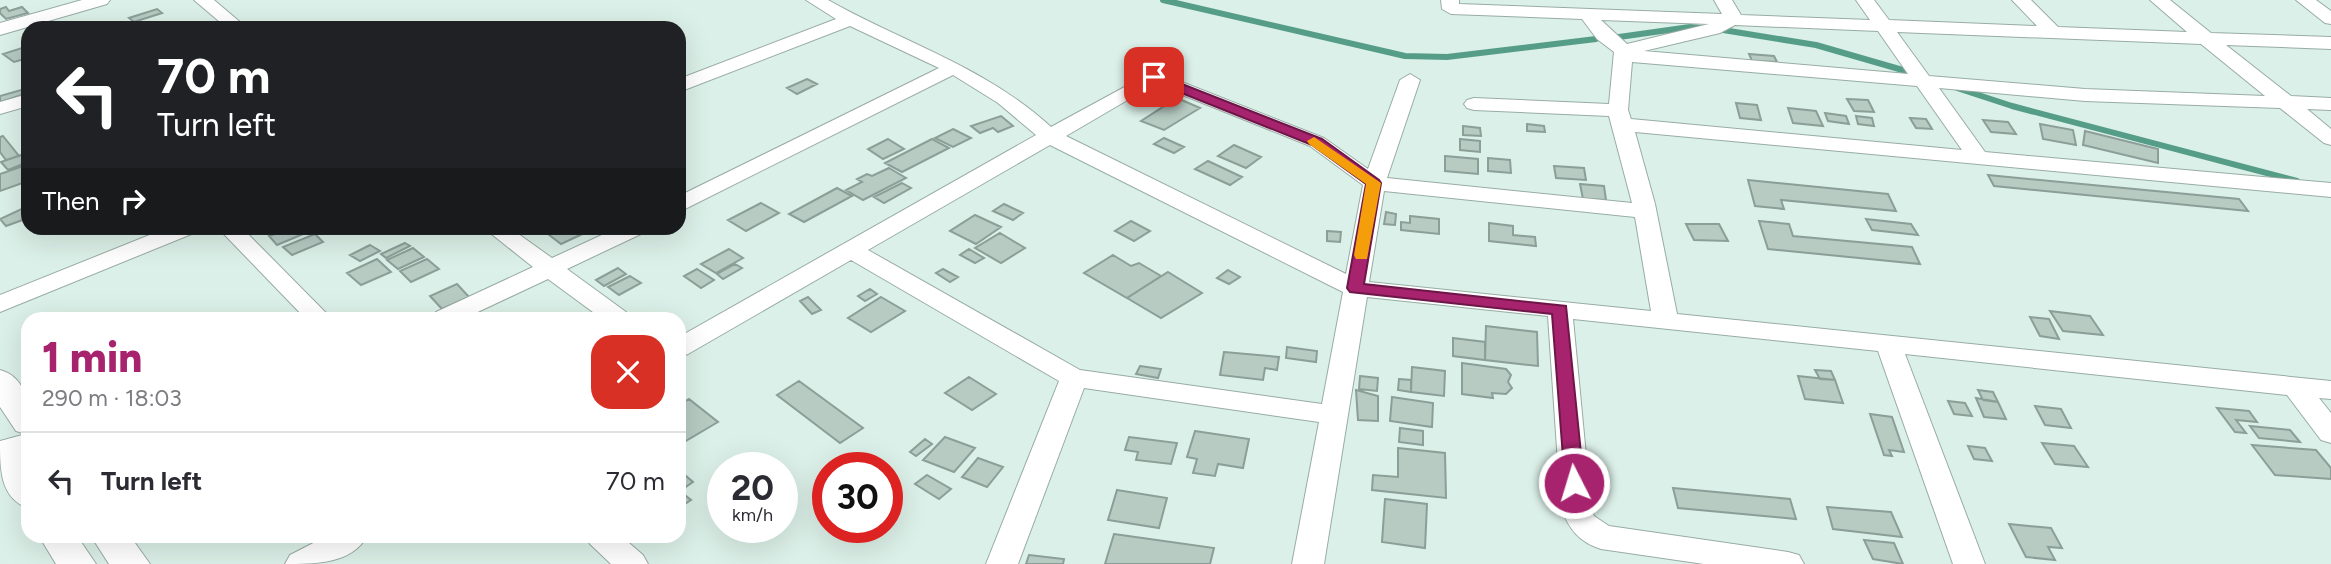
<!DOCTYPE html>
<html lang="en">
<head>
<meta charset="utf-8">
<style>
  :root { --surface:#fff; --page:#f7f7f7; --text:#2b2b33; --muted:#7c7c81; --line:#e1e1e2; --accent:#a8236e }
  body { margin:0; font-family:Figtree,sans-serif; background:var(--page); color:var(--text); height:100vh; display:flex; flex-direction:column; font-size:26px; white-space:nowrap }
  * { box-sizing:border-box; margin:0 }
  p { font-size:23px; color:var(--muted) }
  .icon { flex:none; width:38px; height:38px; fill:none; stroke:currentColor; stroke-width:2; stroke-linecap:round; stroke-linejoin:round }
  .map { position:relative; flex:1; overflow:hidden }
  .drawer { position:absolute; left:21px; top:312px; width:665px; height:231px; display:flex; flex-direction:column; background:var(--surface); border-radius:21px; box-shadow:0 7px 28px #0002 }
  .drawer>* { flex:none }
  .top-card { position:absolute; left:21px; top:21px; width:665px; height:214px; border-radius:21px; box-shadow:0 7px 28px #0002; background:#202124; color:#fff; overflow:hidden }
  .speed { position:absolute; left:707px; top:452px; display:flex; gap:14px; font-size:35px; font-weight:700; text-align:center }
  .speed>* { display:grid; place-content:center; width:91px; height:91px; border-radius:50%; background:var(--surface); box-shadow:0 7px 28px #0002; line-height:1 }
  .speed small { font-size:18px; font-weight:400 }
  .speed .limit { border:10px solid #d22; background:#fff; color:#111 }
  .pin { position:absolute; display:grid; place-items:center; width:60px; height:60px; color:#fff; margin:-30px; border-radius:14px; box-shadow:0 4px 10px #0006 }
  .me { position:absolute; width:77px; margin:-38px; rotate:355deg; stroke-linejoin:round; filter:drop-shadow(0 0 5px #0008) }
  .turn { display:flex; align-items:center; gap:24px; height:147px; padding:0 21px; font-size:32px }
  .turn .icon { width:91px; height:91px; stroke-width:2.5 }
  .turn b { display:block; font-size:49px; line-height:60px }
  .then { display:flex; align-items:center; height:66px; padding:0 21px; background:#0003; gap:14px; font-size:26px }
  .round { display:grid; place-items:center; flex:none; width:74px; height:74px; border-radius:21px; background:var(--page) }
  .overview { display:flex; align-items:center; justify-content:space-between; height:119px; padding:0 21px }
  h1 { font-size:42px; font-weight:800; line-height:52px; color:var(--accent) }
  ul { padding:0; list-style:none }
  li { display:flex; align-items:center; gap:21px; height:98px; padding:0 21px; border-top:2px solid var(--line) }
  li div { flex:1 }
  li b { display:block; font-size:26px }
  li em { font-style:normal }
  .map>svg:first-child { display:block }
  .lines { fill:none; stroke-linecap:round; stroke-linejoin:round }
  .stream { stroke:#569d87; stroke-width:6 }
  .building { fill:#b7cbc3; stroke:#8b9f98; stroke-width:2 }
  .minor-casing { stroke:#98aca4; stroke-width:2 }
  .major-casing { stroke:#98aca4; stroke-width:2 }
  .minor { fill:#fff; fill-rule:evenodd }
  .major { fill:#fff; fill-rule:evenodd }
  .route { fill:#a8236e; stroke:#6d1748; stroke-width:2 }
  .slow { fill:#f59e0b }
</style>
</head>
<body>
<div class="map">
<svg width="2331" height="564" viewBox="0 0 2331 564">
  <rect width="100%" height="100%" fill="#dbf0e8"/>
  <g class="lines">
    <path class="stream" d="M1163 0 1405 56 1447 57 1596 39
      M1717 29 1816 45 1913 73
      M1619 37 1690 27 1701 28
      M1957 88 2012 106 2297 181"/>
  </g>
  <path class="building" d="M6 7 9 11 22 7 28 13 6 19 0 13V9Z
    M157 9 162 13 134 22 129 18Z
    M28 46V58L14 62 3 54Z
    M1749 54 1774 56 1777 62 1752 61Z
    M807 79 817 84 797 94 787 88Z
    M28 88V93L0 102V96Z
    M1177 98 1200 108 1164 130 1141 121Z
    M1847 99 1868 100 1874 112 1854 111Z
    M1736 103 1757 105 1761 120 1740 118Z
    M1788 108 1816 111 1823 126 1793 123Z
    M1825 113 1846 116 1849 124 1828 121Z
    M1001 116 1013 126 998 132 993 128 980 133 971 126Z
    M1856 116 1872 118 1874 126 1858 124Z
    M1910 118 1926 119 1932 129 1916 128Z
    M1983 120 2008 122 2016 134 1991 132Z
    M1527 124 1544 126 1545 132 1527 131Z
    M2040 124 2073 130 2076 145 2043 139Z
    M1463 126 1480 128 1481 136 1463 135Z
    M953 129 971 138 953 147 935 138Z
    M2085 131 2158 149V163L2083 145Z
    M3 136 19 156 6 160 0 152V137Z
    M1164 138 1184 147 1174 153 1154 144Z
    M888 139 904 149 883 159 868 149Z
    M932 139 949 148 902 172 885 163Z
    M1460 139 1480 141V152L1460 150Z
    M1234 145 1261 157 1246 168 1218 156Z
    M24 154 28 162 8 170 1 162Z
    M1445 156 1478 159V174L1445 171Z
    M1488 158 1510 160 1511 173 1488 171Z
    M1208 161 1242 177 1230 185 1195 169Z
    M26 165 28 181 0 191V174Z
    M1554 166 1584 168 1586 180 1556 178Z
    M889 168 906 178 863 200 846 190 862 182 857 179 867 174 872 176Z
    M1988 175 2239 199 2248 211 1994 186Z
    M1748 180 1888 194 1896 211 1781 200 1784 209 1755 206Z
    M902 183 911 188 884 203 874 197Z
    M1580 184 1604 186 1606 200 1583 199Z
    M837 188 852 196 804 222 789 214Z
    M761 203 779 213 746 231 728 220Z
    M1004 204 1023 213 1013 220 993 211Z
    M28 206V218L6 226 0 219Z
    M1386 212 1396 214 1395 225 1384 224Z
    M975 215 1001 227 976 244 950 231Z
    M1410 216 1439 219V234L1401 230V222L1410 223Z
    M1866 219 1911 224 1918 235 1872 230Z
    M1131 221 1150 231 1134 241 1115 231Z
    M1759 221 1789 224 1793 236 1912 247 1920 264 1768 249Z
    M1489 223 1513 226V235L1535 237 1536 246 1489 241Z
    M1686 224H1719L1728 241 1694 240Z
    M292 228H303L308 232 277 245 269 236Z
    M550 228H588L591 230 561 244 544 231Z
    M1327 231 1341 232 1340 242 1327 241Z
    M1000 233 1025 248 1001 263 975 248Z
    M315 234 323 242 292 255 283 247Z
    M405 243 410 246 386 258 381 254Z
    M370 245 380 251 360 261 350 255Z
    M413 248 424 257 398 269 387 260Z
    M729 249 743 258 716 273 701 264Z
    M969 249 984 258 975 263 960 255Z
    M1113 255 1131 266 1139 263 1161 276 1127 298 1084 273Z
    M377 259 391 272 361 285 347 273Z
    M427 259 439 269 411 282 400 271Z
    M735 264 742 268 723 279 717 274Z
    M618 268 626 274 604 286 596 280Z
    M697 269 714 280 701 288 684 276Z
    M943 269 958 277 950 282 936 273Z
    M1228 270 1240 277 1229 284 1217 278Z
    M1168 272 1202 293 1161 318 1127 298Z
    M630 276 641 283 619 295 608 287Z
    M457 284 469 297 442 309 430 296Z
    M870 289 877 294 865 301 858 296Z
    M808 297 821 310 812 314 800 301Z
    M881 297 905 311 871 332 848 318Z
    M2050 311 2090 316 2103 335 2063 331Z
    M2030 317 2049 319 2059 339 2040 336Z
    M1486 326 1537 332 1538 366 1485 360Z
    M1453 338 1485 342V360L1453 356Z
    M1287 347 1317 351 1316 362 1286 358Z
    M1224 352 1279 357 1277 370 1265 368 1263 380 1220 375Z
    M1462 363 1506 369 1511 375 1508 382 1512 388 1506 394 1492 393 1493 398 1462 394Z
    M1140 366 1161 369 1158 378 1136 374Z
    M1412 367 1445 371 1444 396 1411 392Z
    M1815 370 1831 371 1835 380 1820 379Z
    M1360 376 1378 378 1377 391 1359 389Z
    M1798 376 1835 380 1843 403 1805 399Z
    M969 377 996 394 972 410 945 393Z
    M1399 379 1411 380V392L1398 390Z
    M799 381 863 428 840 443 777 395Z
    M1356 390 1378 396V421L1358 420Z
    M1978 390 1993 392 1998 402 1983 400Z
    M1392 397 1433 403 1432 427 1390 421Z
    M1976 398 1998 402 2006 419 1984 417Z
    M689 399 718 422 679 445V405Z
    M1948 401 1965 403 1972 416 1954 414Z
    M2035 406 2061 409 2071 428 2045 425Z
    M2217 408 2249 411 2257 422 2236 420 2246 433 2235 432Z
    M1870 414 1892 417 1904 452 1889 450 1892 456 1884 455Z
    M2250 426 2290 430 2300 442 2259 438Z
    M1400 428 1423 431V445L1399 442Z
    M1195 431 1249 439 1243 468 1218 464 1215 476 1193 473 1197 459 1187 457Z
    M945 437 975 448 954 472 923 460Z
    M1129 437 1177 443 1171 464 1136 460 1138 452 1125 450Z
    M925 439 932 444 916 456 910 452Z
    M2042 443 2074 446 2088 467 2055 464Z
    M2252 445 2316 450 2331 468V479L2275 475Z
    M1968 446 1985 448 1992 461 1974 459Z
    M1398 448 1445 453 1446 498 1372 490 1373 475 1398 477Z
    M978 458 1003 467 987 487 962 477Z
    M679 470 693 482 680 491 691 500 679 508Z
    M927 475 951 489 939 499 915 484Z
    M1673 488 1790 499 1796 519 1678 508Z
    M1117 490 1167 498 1159 528 1108 520Z
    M1385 499 1427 504 1425 548 1382 542Z
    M1827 507 1891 512 1902 537 1833 529Z
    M2009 524 2051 528 2062 548 2048 547 2055 560 2026 557Z
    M1114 534 1214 548 1210 564H1105Z
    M1864 540 1894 543 1903 564 1873 559Z
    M1029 555 1064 559 1063 564H1026Z"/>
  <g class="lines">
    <defs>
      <path id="minor" d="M82 0H110L107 4 0 35V23Z
        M194 0H214L247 28H227Z
        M806 0H828C904 43 986 67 1051 127L1154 71 1324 138 1368 169 1400 80 1410 74 1420 80 1387 178 1632 203 1609 116 1474 110 1467 108 1464 104 1467 100 1474 98 1609 104 1614 52 1597 39 1582 19 1451 14 1442 9 1441 0H1459V4L1722 14 1714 0H1732L1741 15 1870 20 1856 0H1874L1889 20 2037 26 2012 0H2031L2058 27 2187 32 2150 0H2170L2211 33 2331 37V49L2226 45 2291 96 2331 98V110L2307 109 2331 129V145L2324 143 2280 108 2085 101 1939 88 1985 152 2331 183V197L1635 132 1655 204 1677 314 2331 381V399L2319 398 2331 413V443L2321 440 2287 395 1905 354 1985 564H1953L1878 351 1573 319 1591 508 1594 516 1609 526 1788 552 1799 555 1804 564H1704L1601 549C1579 542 1569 529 1561 508L1548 316 1367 297 1324 564H1292L1319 422 1084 388 1018 564H986L1059 381 851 260 688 354 679 357V337L1036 135 998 103 953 75 679 212V196L939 68 850 26 679 92V79L836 19ZM1601 20 1709 24 1627 44ZM1735 25 1878 31 1908 74 1644 51 1720 33ZM1897 32 2201 44 2265 96 2085 89 1929 76ZM1632 62 1917 86 1962 150 1631 119 1628 110ZM1155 84 1310 146 1363 185 1346 274 1066 136ZM1050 145 1343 292 1322 404 1080 370 868 250ZM1384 191 1635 217 1651 311 1369 282Z
        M2296 0H2316L2331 11V24L2325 23Z
        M28 94V106L0 114V102Z
        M167 228H198L194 233 0 312V295Z
        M218 228H242L331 318H305Z
        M484 228H510L552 258 617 228H646L643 233 567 269 626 312 630 318H601L548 279 465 318H433L436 312 533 267Z
        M327 536H367C352 564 314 564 285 564L290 555Z
        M586 536H621L643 555 648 564H611L590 544Z"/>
      <path id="major" d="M0 370C37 380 28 430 28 460L24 462 28 467V508C0 498 0 469 0 441L26 434 16 431 0 407Z
        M39 536H77L96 564H56Z
        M91 536H130L150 564H109Z"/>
    </defs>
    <use href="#minor" class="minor-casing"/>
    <use href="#major" class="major-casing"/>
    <use href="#minor" class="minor"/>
    <use href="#major" class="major"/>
  </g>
  <path class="route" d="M1154 73 1322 139 1379 180 1381 183 1364 284 1566 306 1584 483 1581 488H1568L1565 483 1552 314 1350 292 1347 288 1366 184 1312 145 1149 80V74Z"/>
  <path class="slow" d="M1314 137 1381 183 1367 259H1356L1354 255 1366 184 1309 144 1307 141Z"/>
</svg>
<div class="speed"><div>20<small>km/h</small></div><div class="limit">30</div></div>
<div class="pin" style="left:1154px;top:77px;background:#d93025"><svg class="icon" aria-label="arrive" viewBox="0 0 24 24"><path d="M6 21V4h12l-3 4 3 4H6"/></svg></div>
<svg class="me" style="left:1574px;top:483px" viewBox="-20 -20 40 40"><circle r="17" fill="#a8236e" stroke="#fff" stroke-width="3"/><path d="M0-11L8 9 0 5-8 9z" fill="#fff"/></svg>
<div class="top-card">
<div class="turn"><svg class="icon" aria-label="left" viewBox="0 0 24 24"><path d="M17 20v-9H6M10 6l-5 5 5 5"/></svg><div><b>70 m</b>Turn left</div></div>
<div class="then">Then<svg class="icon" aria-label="right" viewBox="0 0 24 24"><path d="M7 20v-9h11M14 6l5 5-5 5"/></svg></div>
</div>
<section class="drawer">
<div class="overview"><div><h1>1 min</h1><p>290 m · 18:03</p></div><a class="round" style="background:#d93025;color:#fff"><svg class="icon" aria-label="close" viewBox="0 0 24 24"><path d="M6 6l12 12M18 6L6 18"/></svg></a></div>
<ul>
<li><svg class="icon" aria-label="left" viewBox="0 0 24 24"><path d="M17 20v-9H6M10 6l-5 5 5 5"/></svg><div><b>Turn left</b></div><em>70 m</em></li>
</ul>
</section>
</div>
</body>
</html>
